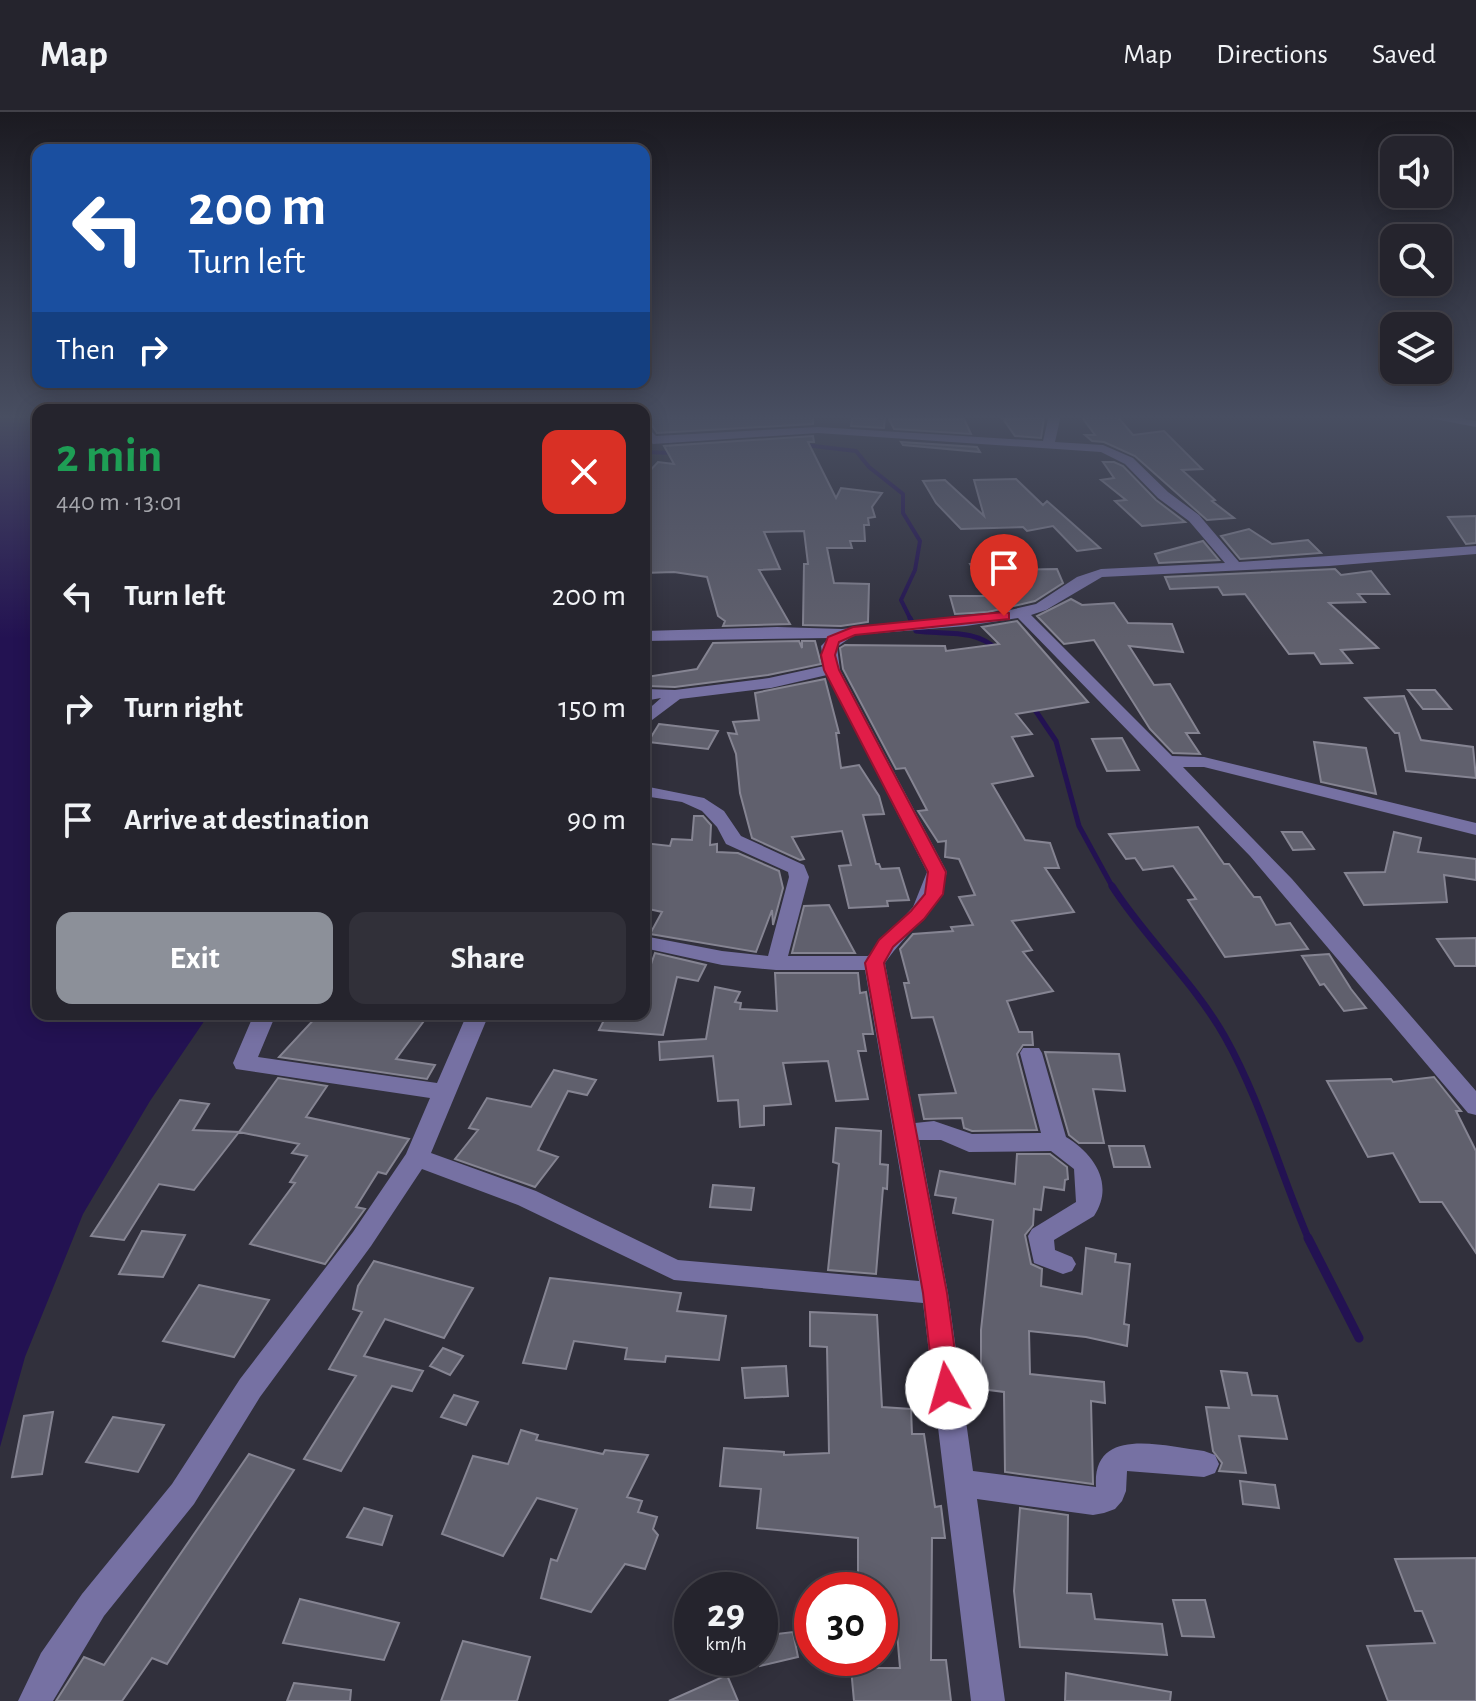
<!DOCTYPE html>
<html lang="en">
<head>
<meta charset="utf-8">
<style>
  :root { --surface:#25242d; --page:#313039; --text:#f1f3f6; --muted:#a3a4aa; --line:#424149; --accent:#8c9099 }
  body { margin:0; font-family:"Alegreya Sans",sans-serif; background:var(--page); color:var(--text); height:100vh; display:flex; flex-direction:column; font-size:30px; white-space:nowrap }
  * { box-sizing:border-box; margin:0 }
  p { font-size:26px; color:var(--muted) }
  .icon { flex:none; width:44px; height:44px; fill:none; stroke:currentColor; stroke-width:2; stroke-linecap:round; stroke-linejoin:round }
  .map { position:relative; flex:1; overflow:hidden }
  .panel { position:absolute; left:32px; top:292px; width:618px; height:616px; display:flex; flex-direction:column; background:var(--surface); border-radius:16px; box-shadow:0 4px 20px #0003,0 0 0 2px var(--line) }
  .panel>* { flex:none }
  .banner { position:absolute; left:32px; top:32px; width:618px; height:244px; border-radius:16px; box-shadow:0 4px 20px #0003,0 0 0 2px var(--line); background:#1a4fa0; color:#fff; overflow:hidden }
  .fabs { position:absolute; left:1380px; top:24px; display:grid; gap:16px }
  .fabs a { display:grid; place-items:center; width:72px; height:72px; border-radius:16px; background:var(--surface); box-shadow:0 4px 20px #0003,0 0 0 2px var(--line); font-size:40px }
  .speed { position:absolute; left:674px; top:1460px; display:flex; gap:16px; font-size:40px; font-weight:700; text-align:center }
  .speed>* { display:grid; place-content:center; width:104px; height:104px; border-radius:50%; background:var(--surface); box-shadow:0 4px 20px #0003,0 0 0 2px var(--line); line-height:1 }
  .speed small { font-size:20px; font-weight:400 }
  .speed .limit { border:12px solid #d22; background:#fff; color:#111 }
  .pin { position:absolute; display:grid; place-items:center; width:68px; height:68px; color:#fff; margin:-82px -34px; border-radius:50% 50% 50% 0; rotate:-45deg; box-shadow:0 0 8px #0007 }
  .pin .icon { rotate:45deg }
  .me { position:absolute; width:88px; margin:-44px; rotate:353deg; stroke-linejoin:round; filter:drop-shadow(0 0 6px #0008) }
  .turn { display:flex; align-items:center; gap:28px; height:168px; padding:0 24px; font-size:36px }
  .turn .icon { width:104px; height:104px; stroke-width:2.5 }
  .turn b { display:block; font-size:56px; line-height:68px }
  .then { display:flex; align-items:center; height:76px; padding:0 24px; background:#0003; gap:16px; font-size:30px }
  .round { display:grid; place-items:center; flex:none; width:84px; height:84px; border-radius:16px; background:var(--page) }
  .headline { display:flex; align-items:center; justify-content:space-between; height:136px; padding:0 24px }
  h1 { font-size:48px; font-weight:700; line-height:60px; color:#1e9e55 }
  .button { display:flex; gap:16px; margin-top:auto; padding:16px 24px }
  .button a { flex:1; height:92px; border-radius:16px; background:var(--accent); color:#fff; font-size:32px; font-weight:700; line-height:92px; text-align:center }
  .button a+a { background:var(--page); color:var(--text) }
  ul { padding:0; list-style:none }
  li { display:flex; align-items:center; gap:24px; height:112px; padding:0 24px }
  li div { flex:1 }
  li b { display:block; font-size:30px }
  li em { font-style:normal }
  header { display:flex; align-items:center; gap:48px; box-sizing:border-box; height:112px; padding:0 40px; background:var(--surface); border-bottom:2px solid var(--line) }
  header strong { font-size:38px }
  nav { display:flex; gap:44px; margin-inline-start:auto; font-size:28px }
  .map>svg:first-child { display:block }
  .water { fill:#231252 }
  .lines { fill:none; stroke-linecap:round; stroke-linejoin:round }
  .stream-far3 { stroke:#231252; stroke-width:4 }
  .stream-far2 { stroke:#231252; stroke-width:5 }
  .stream-far1 { stroke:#231252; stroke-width:7 }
  .stream { stroke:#231252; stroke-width:9 }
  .building { fill:#60606d; stroke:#858492; stroke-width:2 }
  .minor { fill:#7671a3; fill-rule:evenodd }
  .route { fill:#e11d48; stroke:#92132f; stroke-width:2 }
</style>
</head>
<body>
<header>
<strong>Map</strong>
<nav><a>Map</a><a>Directions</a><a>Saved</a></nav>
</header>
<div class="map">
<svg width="1476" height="1589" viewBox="0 0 1476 1589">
  <rect width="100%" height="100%" fill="#31303c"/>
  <path class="water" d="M38 303V902H209L150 989 83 1102 25 1245 0 1335V304Z"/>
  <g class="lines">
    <path class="stream-far3" d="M805 333 856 339 869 355 903 382V401L920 429 915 458 901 488 911 508
      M644 340 674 341"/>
    <path class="stream-far2" d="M910 506 916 519C946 523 974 516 998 538
      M1031 592 1056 629 1079 714 1113 776"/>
    <path class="stream-far1" d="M1112 774C1146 827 1194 870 1225 925 1261 989 1280 1061 1309 1128"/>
    <path class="stream" d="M1308 1126 1359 1226"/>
  </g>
  <path class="building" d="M646 304H813V312L657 321Z
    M877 304H885L884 316 851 314 852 306 876 307Z
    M1081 304H1117L1133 323 1164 319 1202 357 1182 358 1215 388 1212 389 1234 406 1207 408 1135 344 1104 330 1092 329 1085 323H1095Z
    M1044 306 1041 326 1015 324 1003 307Z
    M889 307H964L971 322 894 317Z
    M813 324 814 330H808L836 386 841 376 882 381 872 395 875 405 868 406 869 413H864L865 429H850L852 436H827L834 471 869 472 868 510 841 514 803 513 804 452H808L804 419 764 420 780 457 759 458 790 512 723 514 725 509 718 504 707 465 674 460 644 461V365L658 350 674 352 664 334Z
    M901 330 977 335 980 340 903 333Z
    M1103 350H1114L1123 354 1156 388 1185 410 1142 414 1115 389 1126 388 1101 368 1114 366Z
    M1016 367 1043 393 1047 389 1100 436 1077 439 1053 414 1027 419 1023 415 961 417 936 391 923 369 945 368 984 404 974 368Z
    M1476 404V431L1466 432 1448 405Z
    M1249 417 1272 432 1308 428 1321 441 1240 447 1221 424Z
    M1203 429 1219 448 1159 451 1155 442Z
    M995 451 999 458 1057 457 1063 471 1035 489 988 500 955 502 950 484H988L970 452Z
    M1335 457 1341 463 1371 459 1389 482H1358L1365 490 1329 491 1378 536 1341 538 1352 551 1321 552 1314 541 1289 542 1245 482 1223 483 1218 475 1170 477 1165 465Z
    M1071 487 1082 493 1114 491 1128 511 1172 512 1183 540 1129 534 1154 573 1170 572 1199 621H1186L1200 642 1173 641 1150 617 1094 528 1064 532 1037 504Z
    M1017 509 1088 590 1016 602 1032 622 1012 625 1033 664 992 672 1025 728 1050 731 1059 756H1045L1074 800 1012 809 1032 838 1023 840 1053 879 1007 889 1019 920H1032L1033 933H1023L1017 942 1037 1018 972 1019 964 1016 962 1006 924 1007 919 983 956 981 933 905 912 906 904 871H909L900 837 913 822 953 819 951 815 973 813 959 785 975 783 959 747 945 745 946 729 938 730 918 699 927 698 905 656 896 657 843 557 840 536 845 533 945 534 946 539 999 532 982 515Z
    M799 529 802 536V529H815L821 552 768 563 675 575 647 574 646 565 697 557 713 531Z
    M825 567 839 621H836L841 656 859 653 879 684 884 702 863 703 876 752H879L881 757 899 756 909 788 887 789 888 794 849 796 839 754 851 753 842 719 792 725 804 747 800 748 752 726 740 681 736 642 728 621 737 622 733 610 759 608 755 581Z
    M1408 578H1435L1451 597H1423Z
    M1404 584 1421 628 1473 635 1476 666 1406 659 1399 621H1395L1365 586Z
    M659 612 718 619 708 637 648 630Z
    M1122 626 1139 658 1107 659 1092 627Z
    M1314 630 1366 636 1376 682 1321 670Z
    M694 704H703L711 713 710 733 717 732V740L738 741 779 759 783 776 773 813 772 798 756 840 650 822 662 800 644 796V731L670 734 672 727 692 728Z
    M1198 715 1224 752H1229L1254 785H1260L1276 813 1290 811 1308 837 1225 845 1188 788 1196 787 1173 754 1143 758 1135 746 1126 747 1109 722Z
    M1282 720H1302L1314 737 1293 738Z
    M1394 720 1421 726 1418 740 1476 747V768L1444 763 1447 790 1364 793 1345 761 1385 760Z
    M829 793 855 841H792L804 794Z
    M1476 826V854H1455L1437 827Z
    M655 841 706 853 698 869 677 865 663 923 599 918 607 902H644V872Z
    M1329 842 1351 877 1366 896 1344 899 1324 872 1320 873 1302 844Z
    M775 861H858L860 881 866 880 873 922H863L866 939H858L868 987 836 989 828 949 783 951 791 992 764 994V1013L740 1015 738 988 718 989 713 944 660 948 659 930 706 927 715 875 740 880 735 890 741 891 740 897 777 899Z
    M319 902H429L396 947 435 953 427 967 279 945Z
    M1045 940 1119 942 1125 979 1093 977 1104 1031H1079L1069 1023Z
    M554 958 596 968 587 983 568 979 538 1038 558 1045 535 1075 455 1047 478 1018 469 1016 487 986 531 995Z
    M1434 965 1461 999H1456L1476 1039V1141L1442 1090H1420L1393 1041 1368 1045 1327 969 1391 967 1393 970Z
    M278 966 327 974 306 1005 409 1027 386 1062 378 1060 356 1095 365 1097 325 1152 250 1132 295 1071 290 1070 307 1044 292 1041 299 1032 239 1020Z
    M180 988 209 992 193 1018 239 1020 194 1078 159 1072 124 1128 91 1124Z
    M836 1016 881 1019 880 1052 888 1053 887 1077 883 1076 876 1162 828 1158 839 1052 833 1050Z
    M1109 1034H1144L1150 1055H1114Z
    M1017 1042H1050L1067 1055 1068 1067 1065 1068 1064 1078 1044 1075 1041 1098 1034 1097 1033 1113 1025 1123 1031 1152 1042 1157 1041 1174 1082 1182 1086 1136 1116 1142 1115 1150 1130 1152 1124 1212 1129 1213 1127 1234 1086 1225 1029 1219 1030 1262 1104 1270 1105 1291 1091 1289 1093 1372 1005 1360 1004 1280 981 1277V1218L993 1108 953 1101 956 1086 935 1083 940 1059 1015 1072Z
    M713 1073 754 1076 751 1098 710 1095Z
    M142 1119 185 1123 163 1165 119 1162Z
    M374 1149 473 1176 444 1226 385 1207 364 1244 423 1259 412 1279 392 1274 341 1359 304 1347 356 1264 329 1257 362 1200 353 1197 358 1174Z
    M550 1166 681 1181 677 1199 726 1204 719 1248 666 1244 665 1250 625 1247 627 1236 574 1229 566 1257 523 1251Z
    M199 1173 269 1188 234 1245 163 1229Z
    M810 1200 877 1203 882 1295 911 1297 912 1322H924L935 1395 941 1394 945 1426H932L931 1548H946L951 1589H854L851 1556H900L897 1521 880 1519V1478H858V1426L757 1416 761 1377 720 1374 724 1336 784 1340V1343L829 1341 827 1235 810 1234Z
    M443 1236 463 1244 450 1263 430 1254Z
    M786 1254 788 1284 745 1286 742 1256Z
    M1221 1259 1247 1261 1252 1283 1277 1284 1287 1327 1239 1324 1246 1361 1219 1359 1222 1351 1213 1339 1206 1295 1229 1296Z
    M454 1283 478 1290 466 1313 441 1305Z
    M53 1300 42 1362 12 1365 24 1304Z
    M113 1305 164 1313 138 1360 86 1350Z
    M521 1318 538 1323 536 1328 603 1342 605 1338 648 1343 627 1385 642 1389 638 1400 657 1405 653 1417 658 1423 645 1457 625 1452 591 1500 541 1486 551 1447 557 1449 577 1397 537 1386 503 1444 442 1422 473 1344 508 1352Z
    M249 1342 294 1358 167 1552 152 1546 122 1589H56L84 1545 104 1553Z
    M1240 1369 1275 1373 1279 1396 1243 1392Z
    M364 1396 392 1404 382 1433 347 1425Z
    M1020 1396 1068 1403 1067 1481 1091 1482 1095 1507 1162 1512 1167 1543 1020 1535 1014 1479Z
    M1476 1446V1589H1388L1367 1534 1435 1531 1422 1499H1415L1395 1447Z
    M300 1487 399 1511 384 1548 283 1531Z
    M1173 1488H1205L1214 1525 1182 1524Z
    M793 1520 798 1545 760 1554V1524Z
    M463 1529 530 1545 517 1589H441Z
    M1066 1561 1171 1580 1170 1589H1065Z
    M727 1563 738 1589H669Z
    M294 1571 351 1578 350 1589H287Z"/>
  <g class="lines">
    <path class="minor" d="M1049 303H1061L1055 330 1103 333 1133 346 1168 380 1199 403 1239 450 1476 434V442L1329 454 1102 465 1046 498 1031 503 1172 644 1204 645 1476 711V723L1204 655H1183L1292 767 1476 979V1003L1468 1001 1250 744 1018 506 966 514 854 523 837 535 840 558 947 760C937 800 907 819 885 851L915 1011 934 1009 972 1022 1041 1021 1020 941 1023 936H1039L1042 941 1066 1025C1094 1042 1115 1072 1094 1104L1054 1128 1055 1138 1072 1145 1076 1152 1072 1159 1063 1162 1034 1151 1028 1124 1032 1117 1076 1090 1074 1057 1051 1039 969 1040 941 1028H919L948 1181 973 1359 1096 1375C1092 1312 1165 1335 1204 1339L1215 1343 1219 1352 1215 1361 1204 1365 1127 1359 1126 1379 1122 1389 1115 1397 1104 1401 1093 1403 977 1387 1005 1589H971L923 1191 674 1168 518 1093 422 1057 371 1134 260 1285 194 1392 104 1504 53 1589H18L41 1541 82 1482 172 1372 240 1267 353 1120 406 1042 430 986 236 957 233 951 254 902H276L258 945 437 971 467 902H489L431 1041 536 1079 678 1148 919 1169 865 858H776L722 853 644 836V824L722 839 768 844 789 765 788 760 726 732 717 715 702 699 682 690 644 684V674L704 686 724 699 741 724 804 753 809 765 788 844H868L913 795 927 760 827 563 771 576 680 587 644 614V601L661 586 644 589 646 577 675 578 769 566 824 554 821 534 829 526 644 529V519L777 515 842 517 988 503 1036 492 1077 465 1101 457 1225 451 1189 409 1158 386 1125 352 1101 340 818 321 653 332 644 323V312L656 324 818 315 1043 329Z
      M1413 303H1443L1476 309V315Z"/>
  </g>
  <linearGradient id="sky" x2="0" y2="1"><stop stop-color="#1b1a21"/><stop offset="0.58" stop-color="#484e61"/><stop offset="1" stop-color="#484e61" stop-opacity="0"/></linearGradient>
  <rect width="1476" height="526" fill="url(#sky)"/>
  <path class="route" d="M1004 500 1009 501V507L855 523 839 530 835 543 839 558 946 760 943 782 924 807 893 835 884 851 947 1181 960 1276 957 1284 947 1287 938 1284 934 1276 923 1181 865 851 879 828 911 799 925 782 928 760 824 558 821 543 828 525 853 515Z"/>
</svg>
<div class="fabs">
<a><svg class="icon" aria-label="sound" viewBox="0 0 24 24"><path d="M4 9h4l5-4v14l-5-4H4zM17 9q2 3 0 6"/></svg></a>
<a><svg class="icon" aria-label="search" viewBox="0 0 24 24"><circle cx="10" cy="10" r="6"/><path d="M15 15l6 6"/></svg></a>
<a><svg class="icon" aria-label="layers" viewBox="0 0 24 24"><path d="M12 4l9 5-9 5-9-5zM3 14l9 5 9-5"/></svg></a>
</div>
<div class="speed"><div>29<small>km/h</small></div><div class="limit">30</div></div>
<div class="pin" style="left:1004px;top:504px;background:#d93025"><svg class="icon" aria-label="arrive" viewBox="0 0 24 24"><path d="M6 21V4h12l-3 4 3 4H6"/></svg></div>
<svg class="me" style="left:947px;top:1276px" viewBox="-20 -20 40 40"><circle r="19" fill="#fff"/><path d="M0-13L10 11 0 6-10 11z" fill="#e11d48"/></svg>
<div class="banner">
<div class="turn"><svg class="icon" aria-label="left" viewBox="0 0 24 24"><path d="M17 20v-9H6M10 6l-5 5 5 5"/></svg><div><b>200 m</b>Turn left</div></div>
<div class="then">Then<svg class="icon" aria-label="right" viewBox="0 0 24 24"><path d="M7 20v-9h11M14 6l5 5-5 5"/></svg></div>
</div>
<section class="panel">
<div class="headline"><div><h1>2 min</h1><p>440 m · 13:01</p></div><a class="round" style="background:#d93025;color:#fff"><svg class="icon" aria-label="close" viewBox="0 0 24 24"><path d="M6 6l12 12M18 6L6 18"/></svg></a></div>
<ul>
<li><svg class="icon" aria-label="left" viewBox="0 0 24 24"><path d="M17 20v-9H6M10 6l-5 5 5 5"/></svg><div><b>Turn left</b></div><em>200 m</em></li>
<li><svg class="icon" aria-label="right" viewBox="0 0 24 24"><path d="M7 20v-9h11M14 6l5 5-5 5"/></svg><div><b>Turn right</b></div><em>150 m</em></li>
<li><svg class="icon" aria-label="arrive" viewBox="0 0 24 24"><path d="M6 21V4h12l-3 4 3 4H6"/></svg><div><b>Arrive at destination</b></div><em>90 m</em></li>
</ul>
<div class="button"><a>Exit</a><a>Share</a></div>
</section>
</div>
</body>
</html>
